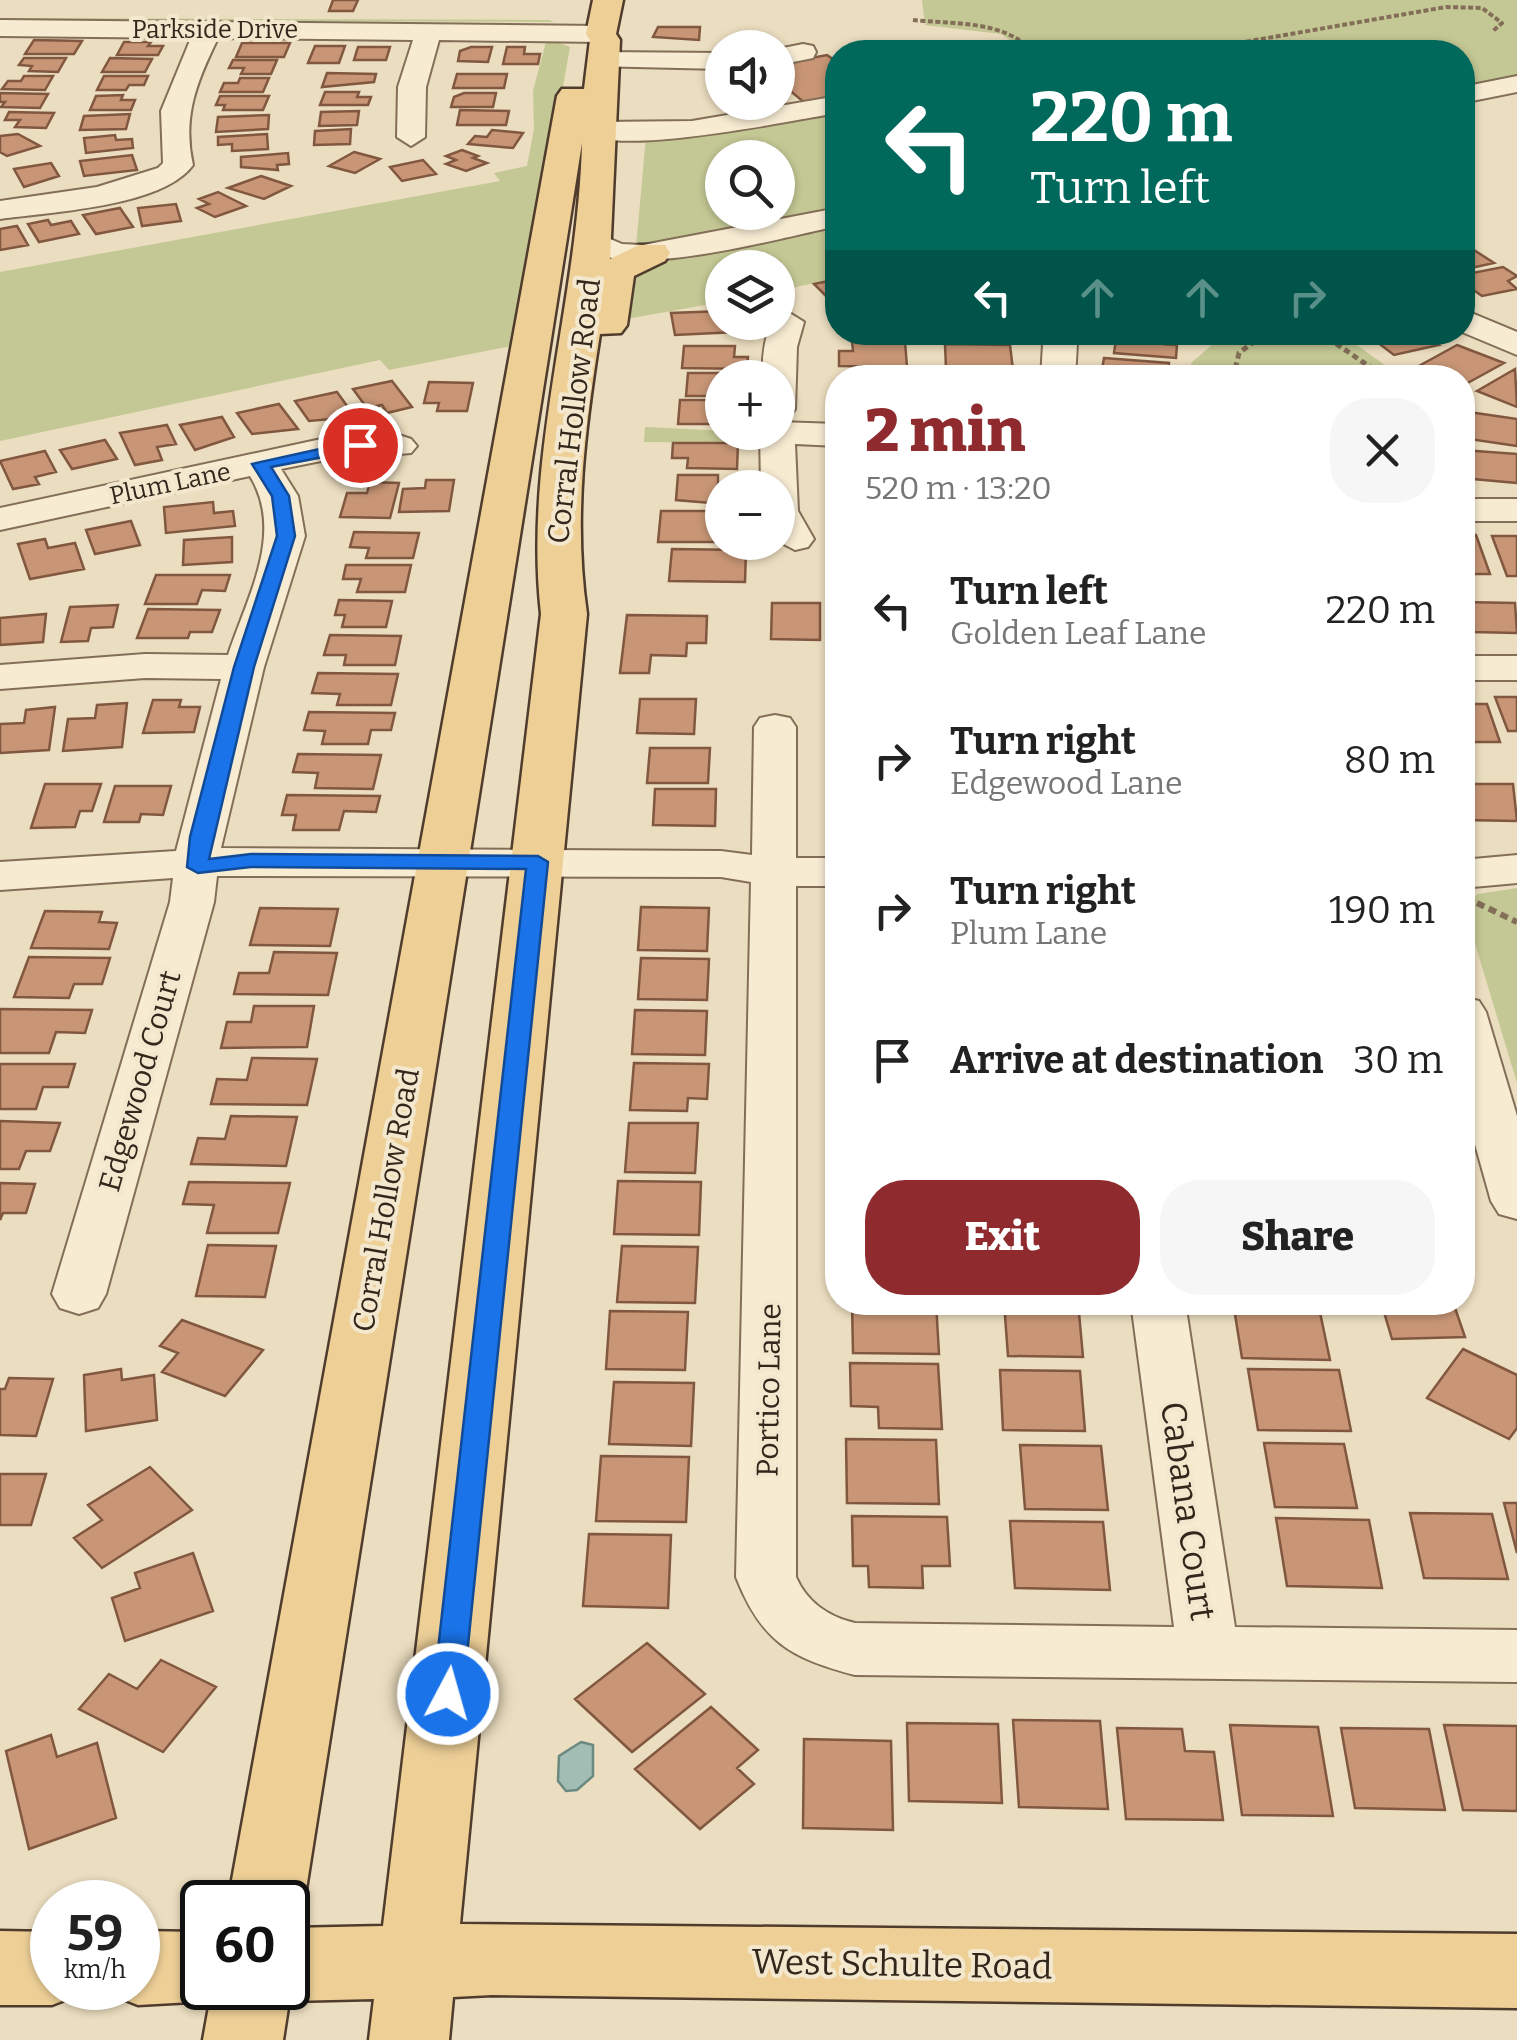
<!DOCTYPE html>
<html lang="en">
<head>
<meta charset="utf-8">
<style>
  :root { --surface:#fff; --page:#f6f6f6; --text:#222; --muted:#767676; --accent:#8f2b2f }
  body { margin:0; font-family:Bitter,serif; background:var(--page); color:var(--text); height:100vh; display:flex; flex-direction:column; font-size:38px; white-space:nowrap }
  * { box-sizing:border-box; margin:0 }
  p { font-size:32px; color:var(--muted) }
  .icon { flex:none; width:55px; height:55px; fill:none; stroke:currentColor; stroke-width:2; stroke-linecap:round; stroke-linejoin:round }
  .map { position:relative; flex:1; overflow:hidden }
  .side { position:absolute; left:825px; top:365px; width:650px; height:950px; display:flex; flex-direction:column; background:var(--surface); border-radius:40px; box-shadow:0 2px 8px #0004 }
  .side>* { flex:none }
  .banner { position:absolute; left:825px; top:40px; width:650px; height:305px; border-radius:40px; box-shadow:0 2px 8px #0004; background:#00695c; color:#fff; overflow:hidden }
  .fabs { position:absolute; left:705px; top:30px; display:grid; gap:20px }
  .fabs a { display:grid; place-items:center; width:90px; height:90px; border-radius:50%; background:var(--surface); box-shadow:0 2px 8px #0004; font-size:50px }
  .speed { position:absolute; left:30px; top:1880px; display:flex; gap:20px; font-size:50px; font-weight:700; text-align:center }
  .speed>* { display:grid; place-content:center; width:130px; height:130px; border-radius:50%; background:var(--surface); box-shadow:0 2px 8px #0004; line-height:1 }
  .speed small { font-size:25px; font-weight:400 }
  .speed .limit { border:5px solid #111; border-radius:15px; background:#fff; color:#111 }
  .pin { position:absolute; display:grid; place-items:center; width:85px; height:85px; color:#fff; margin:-42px; border:5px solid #fff; border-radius:50%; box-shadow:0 2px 10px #0007 }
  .me { position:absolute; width:110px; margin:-55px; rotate:6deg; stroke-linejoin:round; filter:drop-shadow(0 0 8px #0008) }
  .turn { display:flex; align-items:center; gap:35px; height:210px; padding:0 40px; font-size:45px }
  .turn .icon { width:130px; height:130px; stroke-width:2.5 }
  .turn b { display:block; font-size:70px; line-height:85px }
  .lanes { display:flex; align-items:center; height:95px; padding:0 40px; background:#0003; justify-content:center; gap:50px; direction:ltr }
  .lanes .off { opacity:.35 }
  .round { display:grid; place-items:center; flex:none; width:105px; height:105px; border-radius:40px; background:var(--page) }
  .overview { display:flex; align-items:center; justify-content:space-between; height:170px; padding:0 40px }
  h1 { font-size:60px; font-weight:800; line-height:75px; color:var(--accent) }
  .action { display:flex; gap:20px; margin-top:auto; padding:20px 40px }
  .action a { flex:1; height:115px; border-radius:40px; background:var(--accent); color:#fff; font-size:40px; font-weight:800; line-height:115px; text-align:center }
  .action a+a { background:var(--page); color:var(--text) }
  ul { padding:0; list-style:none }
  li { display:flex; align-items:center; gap:30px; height:150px; padding:0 40px }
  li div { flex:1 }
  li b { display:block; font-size:38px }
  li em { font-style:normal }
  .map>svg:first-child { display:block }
  .green { fill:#c4c894; fill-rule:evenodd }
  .water { fill:#a2bdb4; stroke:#6a8a81; stroke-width:2.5 }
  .building { fill:#c89676; stroke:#81573f; stroke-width:2.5 }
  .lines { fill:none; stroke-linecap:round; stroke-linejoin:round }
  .minor-casing { stroke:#836e58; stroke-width:4 }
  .major-casing { stroke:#503c2d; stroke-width:5 }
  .path-far2 { stroke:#836e58; stroke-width:4; stroke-dasharray:5 2.5; stroke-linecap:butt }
  .path-far1 { stroke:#836e58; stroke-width:5; stroke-dasharray:6 4; stroke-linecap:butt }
  .path { stroke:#836e58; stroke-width:6; stroke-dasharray:8 5; stroke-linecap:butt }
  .minor { fill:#f7ebd2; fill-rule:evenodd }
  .major { fill:#eed097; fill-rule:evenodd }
  .route { fill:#1a73e8; stroke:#114b97; stroke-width:2.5 }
  .labels { text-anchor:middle; stroke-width:8; stroke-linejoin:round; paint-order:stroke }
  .far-street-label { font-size:25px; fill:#33271c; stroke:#f3e7ce }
  .street-label { font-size:30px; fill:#33271c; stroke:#f3e7ce }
  .near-street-label { font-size:35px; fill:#33271c; stroke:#f3e7ce }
</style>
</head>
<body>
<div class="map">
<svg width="1517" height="2040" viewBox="0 0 1517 2040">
  <rect width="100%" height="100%" fill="#ebddbf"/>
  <path class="green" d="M922 0H1517V81L1463 92 1462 52H1027L1001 34 925 25Z
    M0 18 549 20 554 22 0 20Z
    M547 38 570 47 517 345 389 370 380 360 0 441V272L500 181 494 173 527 166 534 129 533 91Z
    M837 110V214L636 247 646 137ZM722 158H778V212H722Z
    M837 223V278L778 291V268H722V302L626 319 632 269 638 264Z
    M1227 332 1340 333 1389 368 1414 377H1195L1191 363Z
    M645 427 770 433 769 443 644 442Z
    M1517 888V1083L1464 907 1478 894Z"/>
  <path class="water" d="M581 1742 593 1745V1776L577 1790 566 1791 558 1781 559 1756Z"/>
  <path class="building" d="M333 0H358L353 11H329Z
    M658 27H700L699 40 653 37Z
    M34 40 82 41 74 54H25Z
    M124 42H151L148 46H163L158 55H117Z
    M242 43H290L284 57H236Z
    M315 46H345L339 63H308Z
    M358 47H390L386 60H354Z
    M471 47H492L488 62 458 61 460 51Z
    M507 47H525L524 54H540L538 64H503Z
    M827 55 838 63V97L805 103 778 81V64Z
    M24 58H66L58 72 29 71 32 66 19 65Z
    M110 58 152 59 145 72H102Z
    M233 60H277L271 74H241L244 68H229Z
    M327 73 376 74 374 82 322 87Z
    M457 74H507L504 88H453Z
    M24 76H53L45 90 2 89 8 81H21Z
    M104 76H148L144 85H129L126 90H97Z
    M240 78H269L263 92H220L224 83H238Z
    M325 92H359L357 97H371L368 105H320Z
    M0 93 48 94 40 108 1 107 5 102H0Z
    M464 93H496L493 107H451L454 97Z
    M123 95 121 100H135L131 110H90L96 96Z
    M220 96H269L263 110H223L225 105H216Z
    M460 110 509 111 506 125H457Z
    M359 111 357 125 319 126 321 112Z
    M9 112 54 113 46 128 15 127 20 120H5Z
    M130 114 126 129 80 130 84 116Z
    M269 115 268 129 216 132 218 117Z
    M351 129 350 144 314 145 315 131Z
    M492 130 523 133 513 148 468 144 475 136 487 137Z
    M18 134 40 146 7 156 0 152V136Z
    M267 134 268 149 232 151V144L218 145V137Z
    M115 135 116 140 132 139 133 148 86 153 84 138Z
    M462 150 478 156 473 158 487 163 466 171 446 164 456 160 446 156Z
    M354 152 380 159 355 173 329 166Z
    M288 153 289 164 277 165 278 170 241 167V157Z
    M132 155 137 170 84 176 80 161Z
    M423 160 436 174 402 181 390 167Z
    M51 163 59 176 24 187 14 169Z
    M261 176 291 186 264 199 228 188Z
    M218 192 246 206 215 217 197 208 209 204 199 199Z
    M176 204 181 221 142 226 138 208Z
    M120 208 133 227 96 234 83 215Z
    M48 220 51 225 71 221 79 234 39 242 28 224Z
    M17 226 28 245 0 250V229Z
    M1474 250 1494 263 1462 270V252Z
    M1503 267 1517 276 1508 281 1517 289 1482 296 1462 282V275Z
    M838 279V304L835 305 814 284Z
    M722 311V322H734L736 332 675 335 671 313Z
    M1117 332 1164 335 1163 344 1177 345 1176 358 1114 353Z
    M1364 332H1435L1426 336 1439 345 1394 355Z
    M852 341 905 342 907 367 839 366V351H853Z
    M945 344 1010 345 1013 370 946 369Z
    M1457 345 1504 363 1464 385 1462 378H1445L1417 367Z
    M684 346H735L734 357H748L747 369 682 368Z
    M1104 358 1169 363 1167 378H1112L1114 369H1102Z
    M1515 369 1517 407 1477 391Z
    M688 373H745V378H722V396H686Z
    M392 381 412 407 387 413 382 405 367 408 353 389Z
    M429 382 473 383 467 411H437L439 403H424Z
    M337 392 355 417 309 421 295 401Z
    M680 400H722V424H678Z
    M279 404 298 429 252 434 237 413Z
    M1462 411 1517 419V446L1462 438Z
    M222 417 234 437 195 450 180 425Z
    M167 425 176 444 157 447 162 460 135 465 120 433Z
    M105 440 117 459 72 469 60 450Z
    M673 443H738L737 469 687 468 688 458H672Z
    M1462 450 1517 454V483L1462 478Z
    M45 451 56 472 35 477 39 484 13 489 0 461Z
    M678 475H718V485L739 488H722V504L676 500Z
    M426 480H454L449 511 399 512 403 489 425 488Z
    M370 482 399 483 390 518 340 517 347 493H367Z
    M213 502 214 513 233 511 235 526 166 533 164 507Z
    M661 511H722L719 542H658Z
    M131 521 140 545 95 554 86 530Z
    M354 532 419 533 413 558H366L369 548 350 547Z
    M1462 535H1476L1490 574H1462Z
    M1492 536H1517V576H1507Z
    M232 537V562L183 565 184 540Z
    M45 539 48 548 75 543 84 569 30 579 18 544Z
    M672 549 746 550 745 582 669 581Z
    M346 565H411L405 592H357L361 579H343Z
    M156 575H230L225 591 202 590 197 604H145Z
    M339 600 392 601 386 627H342L345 615H335Z
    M1462 602 1515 603 1517 633 1473 632Z
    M772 603H820V640L771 639Z
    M118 605 113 627 91 628 88 641 61 642 70 607Z
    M148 609 220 610 212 632H190L188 638H137Z
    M46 614 43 642 0 645V618Z
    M627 615 707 616 706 643H687L686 656 651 655 649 673H620Z
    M330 635 401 636 395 665H344L346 655H324Z
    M318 673 398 674 391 705H337L340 694 312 693Z
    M1495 697H1517V731H1508Z
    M640 699H696L694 734 637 733Z
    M153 700H181L179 707H200L194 732 143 733Z
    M127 703 122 747 63 751 68 719 95 718 97 705Z
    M1462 704H1487L1500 742H1462Z
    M55 707 49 750 0 753V724L24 723 26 710Z
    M309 712 395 713 391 730H371L368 744H322L325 731 304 730Z
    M650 748H710L708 783H647Z
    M298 754 381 755 373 789 315 788 318 773 293 772Z
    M45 784H101L92 811H80L75 827 31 828Z
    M1462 784H1513L1517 821 1464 820Z
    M115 786H171L163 815 141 814 139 822H104Z
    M655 789H716L715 826 653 825Z
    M287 795 380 796 376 812 344 811 339 830H293L296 815H282Z
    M641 907 709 908 707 951 638 950Z
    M260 908 338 909 330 946 250 945Z
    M45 911 102 912 99 922 117 923 109 949 31 948Z
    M274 952 337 953 328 995 234 994 239 973H269Z
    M29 957 110 958 102 984H74L69 998 14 997Z
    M641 958 709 959 707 1000 638 999Z
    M254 1006H314L307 1047 221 1048 227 1022H251Z
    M0 1009 92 1010 85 1033 56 1032 49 1053H0Z
    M635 1010 707 1011 705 1055 632 1054Z
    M252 1058 317 1059 307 1105 211 1104 217 1079 247 1080Z
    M634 1063 709 1064 707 1099 688 1098 687 1111 630 1110Z
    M0 1064H75L68 1087H43L36 1109H0Z
    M231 1116 297 1117 286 1166 191 1164 198 1138 225 1139Z
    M0 1121 60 1123 50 1151H26L19 1169H0Z
    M629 1123H698L695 1173 625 1172Z
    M618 1181 701 1182 699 1235 614 1234Z
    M189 1182 290 1183 278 1233H207L214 1205 183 1204Z
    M0 1183 35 1184 26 1213H3L0 1220Z
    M208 1245 276 1246 265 1297 196 1296Z
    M622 1246 698 1247 695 1303 617 1302Z
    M852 1302H936L939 1354 853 1353Z
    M1004 1302H1078L1083 1357 1008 1356Z
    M1233 1302 1318 1303 1330 1360 1242 1358Z
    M1381 1302H1453L1465 1337 1392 1339Z
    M610 1311 688 1312 685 1370 606 1369Z
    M182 1320 263 1350 225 1396 162 1372 178 1353 160 1346Z
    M1463 1349 1517 1375V1428L1509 1439 1427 1398Z
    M850 1363 938 1364 942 1429 879 1428 878 1407 851 1406Z
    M121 1369 122 1380 154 1375 157 1420 86 1431 84 1375Z
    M1248 1369 1339 1370 1351 1431 1258 1430Z
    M1000 1370 1080 1371 1085 1431 1003 1430Z
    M9 1378 53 1379 36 1436 0 1435V1389H5Z
    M614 1382 694 1383 691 1446 609 1444Z
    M846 1439 936 1440 939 1504 847 1503Z
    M1264 1443 1344 1444 1357 1508 1275 1507Z
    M1020 1445 1101 1446 1108 1510 1025 1509Z
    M601 1456 689 1457 686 1522 596 1521Z
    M150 1467 192 1510 102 1568 74 1538 102 1520 88 1505Z
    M0 1474H46L31 1525H0Z
    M1504 1503H1517V1553Z
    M1410 1513 1492 1514 1508 1579 1424 1578Z
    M852 1516 947 1517 950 1566H922L923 1588 869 1587 868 1566H853Z
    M1276 1518 1369 1520 1382 1588 1287 1586Z
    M1010 1521 1103 1522 1110 1590 1015 1588Z
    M589 1534 671 1535 668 1608 583 1606Z
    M193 1553 213 1611 125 1641 112 1598 140 1588 135 1573Z
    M647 1643 705 1694 632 1752 575 1699Z
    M161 1660 216 1687 163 1752 79 1709 109 1674 137 1689Z
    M711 1707 758 1750 737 1768 754 1784 700 1829 635 1769Z
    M1013 1720 1100 1721 1108 1809 1019 1807Z
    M907 1723 998 1724 1002 1803 909 1801Z
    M1230 1725 1318 1727 1333 1816 1242 1815Z
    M1444 1725 1517 1726V1811L1463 1810Z
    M1117 1728 1182 1729 1185 1751 1214 1752 1223 1820 1126 1819Z
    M1341 1728 1429 1729 1445 1810 1355 1808Z
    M51 1735 57 1757 97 1743 116 1818 29 1849 6 1751Z
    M804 1739 891 1741 893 1830 803 1828Z"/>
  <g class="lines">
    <defs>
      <path id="minor" d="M0 20 601 26 614 34 601 42 439 40 426 87 425 137 411 146 397 137 398 87 413 40 218 38C197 81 182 117 193 165 163 207 49 212 0 219V201L97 187 158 168 163 163 161 111 191 38 0 36Z
        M803 44 813 46 816 52 813 58 778 65V49Z
        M602 52 722 53V69L592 66 588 60Z
        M1517 76V92L1462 103V87Z
        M838 96V113C799 119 607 159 586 131L600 122 692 121Z
        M838 208V226C786 236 610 287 579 241L594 232 622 244 643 245Z
        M1462 309 1517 332V355L1462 332Z
        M788 312 804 322 797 347 795 409 790 416 778 419V378H762C763 352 764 318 788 312Z
        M1050 332H1083L1077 344 1075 378H1041L1043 344Z
        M778 422 838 424V446L795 444 798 511 814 539 808 547 795 550 778 541V488H761L760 432H778Z
        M399 435 411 439 417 446 411 453 326 460 281 469 298 496 305 536 264 667 221 848 721 851 752 855 754 727 760 718 775 715 790 718 796 727V858H838V886H796V1577C807 1602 829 1617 855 1623L1174 1627 1131 1302H1185L1235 1627 1517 1630V1682L855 1675C790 1658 761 1641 736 1577L751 882 721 877 217 876 214 902 106 1294 98 1308 79 1314 60 1308 52 1294 170 902 173 878 0 890V862L176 851 221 679 145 678 0 689V665L145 654 228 655C247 597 285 533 250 476L0 530V508L326 438Z
        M1462 499H1517V521H1462Z
        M1462 656H1517V680H1462Z
        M1517 855V883L1462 888V860Z
        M1462 997 1479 1001 1486 1012 1517 1116V1219L1499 1214 1491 1201 1462 1098Z"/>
      <path id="major" d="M593 0H623L616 34 620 40 610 259 639 245H665L670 253 665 261 634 276 627 325 621 333 600 334C585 429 573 519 587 614L460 1924 1517 1934V2008L492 1995 453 1997 449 2040H369L374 1999 289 2001 283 2040H203L210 2001 138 2005 110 1994 107 1988H138V1931L202 1932V1988H288V1902H228L557 96 562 89H584L590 40 586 34ZM582 143C578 302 523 455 541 614L383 1926 289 1928 304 1902Z
        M0 1931 52 1932V1988H83L80 1994 52 2005H0Z"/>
    </defs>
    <use href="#minor" class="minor-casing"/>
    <use href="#major" class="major-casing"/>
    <path class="path-far2" d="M913 20C950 24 1007 20 1032 52
      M1187 52 1446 7 1482 8 1502 23 1493 31
      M1319 332 1332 341
      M1254 341 1274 332"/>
    <path class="path-far1" d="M1328 338 1386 378
      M1233 378 1239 353 1259 338"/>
    <path class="path" d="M1477 903 1517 922"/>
    <use href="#minor" class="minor"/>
    <use href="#major" class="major"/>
  </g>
  <path class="route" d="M360 440 366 442V449L271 467 289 496 295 536 254 667 209 859 251 854 538 856 548 862 463 1694 458 1703 448 1707 438 1703 433 1694 526 869 251 867 198 873 187 867 190 837 234 667 277 536 272 496 252 464Z"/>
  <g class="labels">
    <g class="far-street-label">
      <text x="215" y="38">Parkside Drive</text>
      <text transform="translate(170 483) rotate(-12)" y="9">Plum Lane</text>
    </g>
    <g class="street-label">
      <text transform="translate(574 411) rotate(-83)" y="10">Corral Hollow Road</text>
      <text transform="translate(140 1081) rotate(-74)" y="10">Edgewood Court</text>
      <text transform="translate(386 1200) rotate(-80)" y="10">Corral Hollow Road</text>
      <text transform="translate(769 1390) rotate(-89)" y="10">Portico Lane</text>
    </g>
    <g class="near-street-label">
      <text transform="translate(1188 1511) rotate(82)" y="12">Cabana Court</text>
      <text transform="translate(902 1964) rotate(1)" y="12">West Schulte Road</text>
    </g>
  </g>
</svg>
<div class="fabs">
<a><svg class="icon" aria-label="sound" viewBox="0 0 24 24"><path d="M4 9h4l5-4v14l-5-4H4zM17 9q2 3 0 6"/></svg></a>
<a><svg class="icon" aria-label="search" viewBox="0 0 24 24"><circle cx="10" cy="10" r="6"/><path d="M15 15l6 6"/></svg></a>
<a><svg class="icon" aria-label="layers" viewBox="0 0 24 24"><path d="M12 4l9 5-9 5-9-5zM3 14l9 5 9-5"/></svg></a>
<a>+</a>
<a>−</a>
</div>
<div class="speed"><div>59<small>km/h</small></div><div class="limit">60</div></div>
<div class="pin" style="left:360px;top:445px;background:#d93025"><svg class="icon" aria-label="arrive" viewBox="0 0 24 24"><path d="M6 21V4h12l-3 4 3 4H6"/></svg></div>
<svg class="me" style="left:448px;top:1694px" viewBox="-20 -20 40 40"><circle r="17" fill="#1a73e8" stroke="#fff" stroke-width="3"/><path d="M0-11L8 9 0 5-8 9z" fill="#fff"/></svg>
<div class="banner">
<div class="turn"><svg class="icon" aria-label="left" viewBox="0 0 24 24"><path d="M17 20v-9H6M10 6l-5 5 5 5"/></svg><div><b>220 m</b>Turn left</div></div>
<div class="lanes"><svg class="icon" aria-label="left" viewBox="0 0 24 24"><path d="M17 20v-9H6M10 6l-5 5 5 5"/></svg><svg class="icon off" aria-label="ahead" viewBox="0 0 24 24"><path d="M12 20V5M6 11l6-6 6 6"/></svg><svg class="icon off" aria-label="ahead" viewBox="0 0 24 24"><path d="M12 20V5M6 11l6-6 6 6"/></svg><svg class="icon off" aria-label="right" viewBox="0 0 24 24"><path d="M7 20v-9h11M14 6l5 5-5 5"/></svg></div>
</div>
<section class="side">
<div class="overview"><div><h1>2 min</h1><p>520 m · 13:20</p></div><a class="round"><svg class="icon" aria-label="close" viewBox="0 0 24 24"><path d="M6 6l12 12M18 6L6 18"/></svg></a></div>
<ul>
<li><svg class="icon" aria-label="left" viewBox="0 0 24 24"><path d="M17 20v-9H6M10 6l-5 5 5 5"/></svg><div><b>Turn left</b><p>Golden Leaf Lane</p></div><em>220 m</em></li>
<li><svg class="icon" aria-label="right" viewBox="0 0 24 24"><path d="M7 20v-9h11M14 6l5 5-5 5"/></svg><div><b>Turn right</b><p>Edgewood Lane</p></div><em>80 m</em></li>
<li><svg class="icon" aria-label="right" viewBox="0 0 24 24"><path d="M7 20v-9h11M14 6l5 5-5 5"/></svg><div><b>Turn right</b><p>Plum Lane</p></div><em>190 m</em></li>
<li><svg class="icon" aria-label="arrive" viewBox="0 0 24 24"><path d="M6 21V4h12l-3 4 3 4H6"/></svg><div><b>Arrive at destination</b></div><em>30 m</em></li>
</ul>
<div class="action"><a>Exit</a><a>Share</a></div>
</section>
</div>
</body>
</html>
